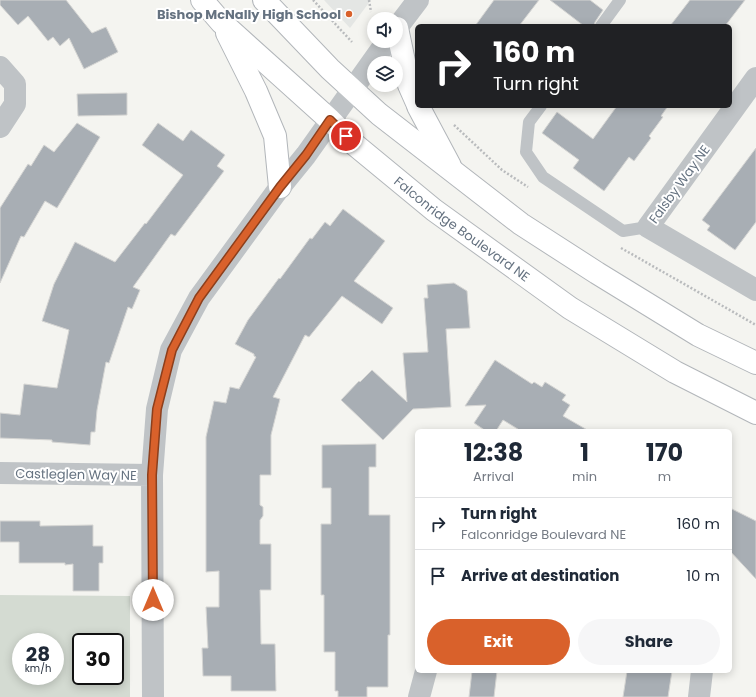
<!DOCTYPE html>
<html lang="en">
<head>
<meta charset="utf-8">
<style>
  :root { --surface:#fff; --page:#f6f6f7; --text:#1f2937; --muted:#747a83; --line:#e0e1e3; --accent:#d9612b }
  body { margin:0; font-family:Poppins,sans-serif; background:var(--page); color:var(--text); height:100vh; display:flex; flex-direction:column; font-size:15px; white-space:nowrap }
  * { box-sizing:border-box; margin:0 }
  p { font-size:13px; color:var(--muted) }
  .icon { flex:none; width:22px; height:22px; fill:none; stroke:currentColor; stroke-width:2; stroke-linecap:round; stroke-linejoin:round }
  .map { position:relative; flex:1; overflow:hidden }
  .side { position:absolute; left:415px; top:429px; width:317px; height:244px; display:flex; flex-direction:column; background:var(--surface); border-radius:6px; box-shadow:0 2px 10px #0003 }
  .side>* { flex:none }
  .banner { position:absolute; left:415px; top:24px; width:317px; height:84px; border-radius:6px; box-shadow:0 2px 10px #0003; background:#202124; color:#fff; overflow:hidden }
  .fabs { position:absolute; left:367px; top:12px; display:grid; gap:8px }
  .fabs a { display:grid; place-items:center; width:36px; height:36px; border-radius:50%; background:var(--surface); box-shadow:0 2px 10px #0003; font-size:20px }
  .speed { position:absolute; left:12px; top:633px; display:flex; gap:8px; font-size:20px; font-weight:700; text-align:center }
  .speed>* { display:grid; place-content:center; width:52px; height:52px; border-radius:50%; background:var(--surface); box-shadow:0 2px 10px #0003; line-height:1 }
  .speed small { font-size:10px; font-weight:400 }
  .speed .limit { border:2px solid #111; border-radius:6px; background:#fff; color:#111 }
  .pin { position:absolute; display:grid; place-items:center; width:34px; height:34px; color:#fff; margin:-17px; border:2px solid #fff; border-radius:50%; box-shadow:0 1px 4px #0007 }
  .me { position:absolute; width:44px; margin:-22px; rotate:0deg; stroke-linejoin:round; filter:drop-shadow(0 0 3px #0008) }
  .turn { display:flex; align-items:center; gap:14px; height:84px; padding:0 12px; font-size:18px }
  .turn .icon { width:52px; height:52px; stroke-width:2.5 }
  .turn b { display:block; font-size:28px; line-height:34px }
  .eta { display:flex; justify-content:space-evenly; align-items:center; height:68px; text-align:center }
  .eta b { font-size:24px; font-weight:700; line-height:28px }
  .cta { display:flex; gap:8px; margin-top:auto; padding:8px 12px }
  .cta a { flex:1; height:46px; border-radius:24px; background:var(--accent); color:#fff; font-size:16px; font-weight:700; line-height:46px; text-align:center }
  .cta a+a { background:var(--page); color:var(--text) }
  ul { padding:0; list-style:none }
  li { display:flex; align-items:center; gap:12px; height:52px; padding:0 12px; border-top:1px solid var(--line) }
  li div { flex:1 }
  li b { display:block; font-size:15px }
  li em { font-style:normal }
  .map>svg:first-child { display:block }
  .built { fill:#e4e6e4 }
  .green { fill:#d4dbd2; fill-rule:evenodd }
  .building { fill:#a8aeb4; stroke:#d5d5d3 }
  .lines { fill:none; stroke-linecap:round; stroke-linejoin:round }
  .secondary-casing { stroke:#b2b6ba; stroke-width:24 }
  .path { stroke:#b9bbbd; stroke-width:2.5; stroke-dasharray:2 2; stroke-linecap:butt }
  .service { stroke:#bfc3c6; stroke-width:12 }
  .minor { stroke:#bfc3c6; stroke-width:22 }
  .secondary { stroke:#fff; stroke-width:22 }
  .route-casing { stroke:#8d3f1c; stroke-width:10 }
  .route { stroke:#d9612b; stroke-width:7 }
  .poi-dot { fill:#d9612b; stroke:#fff; stroke-width:1.5 }
  .labels { text-anchor:middle; stroke-width:4; stroke-linejoin:round; paint-order:stroke }
  .poi-label { font-size:13px; font-weight:bold; fill:#657280; stroke:#fff; text-anchor:end }
  .street-label { font-size:13px; fill:#657280; stroke:#fff }
</style>
</head>
<body>
<div class="map">
<svg width="756" height="697" viewBox="0 0 756 697">
  <rect width="100%" height="100%" fill="#f4f4f0"/>
  <path class="built" d="M324 0H371L350 28Z"/>
  <path class="green" d="M0 595 130 596V697H0ZM21 642H55V676H21ZM81 642H115V676H81Z"/>
  <path class="building" d="M0 0H66L92 33 106 27 118 52 84 69 69 38 60 46 53 37 48 41 28 16 18 25 0 5Z
    M494 0H539L519 26H475Z
    M550 0H590L603 10 595 22 594 26H584Z
    M690 0H745L725 26H670Z
    M127 93V115L78 116 77 94Z
    M617 106H668L661 116 663 117 649 136 651 138 634 161 629 157 604 191 573 168 579 160 542 133 557 112 593 139Z
    M77 123 100 137 57 208 45 201 24 237 21 236 0 283V208L28 164 31 166 44 145 54 152Z
    M158 123 183 141 191 130 225 155 217 166 224 171 175 236 171 234 133 287 140 290 132 309 128 307 109 363 106 362 97 410 95 432H91L90 445 52 442V440L0 438V413L20 415 24 384 57 388 69 330 42 321 54 284 75 242 115 262 145 223 146 224 183 175 142 145Z
    M756 148V222L735 250 707 230 710 226 702 220Z
    M343 209 385 241 354 281 393 308 382 324 342 296 309 337 305 335 273 397 280 399 271 435V475H260V505L263 507V516L260 520V544H271V590H260L261 644H275L276 691H231V676H203L202 648H208L206 607H219V571L206 572V437L214 401 226 403 230 387 239 389 256 357 254 356V354L235 344 248 320 279 278 280 279 310 238 312 239 325 222 330 226Z
    M454 283 467 291 470 328 446 329 451 407 413 409 383 440 341 400 359 381 360 382 372 370 407 402 403 353 428 352 424 298H428L427 285Z
    M495 360 532 384 534 382 542 387 545 382 566 395 562 400 570 405 563 416 589 431H521L503 420 496 431H486L474 423 486 405 465 406Z
    M376 444V467H369V515H390V635H388V687H367V697H338V691H335V652H324V595H321V524H331V488H322V445Z
    M730 508 756 521V579L730 551Z
    M0 521H40V526L93 525V546H103V563H99V591H73V564L65 565V563H19V542H0Z
    M472 671H497L494 697H469Z
    M627 671H672L668 697H623Z"/>
  <g class="lines">
    <defs>
      <g id="secondary">
        <path id="s1" d="M202 0 221 22 330 120 354 144 434 210 570 308 675 372 756 413"/>
        <path d="M264 0 330 69 379 114 521 224 597 273 698 335 756 363"/>
        <path d="M397 28 409 85 417 103"/>
        <path d="M227 33 256 91 275 136 280 187"/>
        <path d="M418 106 450 166"/>
      </g>
    </defs>
    <use href="#secondary" class="secondary-casing"/>
    <path class="path" d="M313 0 352 42
      M369 0 371 12
      M454 125 502 170 528 187
      M621 248 756 325"/>
    <path class="service" d="M601 26 620 0
      M541 106 529 122 526 152 543 177 623 231 648 227"/>
    <path class="minor" d="M396 29 418 0
      M0 67 15 84V104L0 127
      M756 78 648 227 756 290
      M0 473 152 475
      M153 697 152 475 157 409 171 350 199 298 280 187 306 155 387 41
      M419 697 426 671
      M699 697 702 671"/>
    <use href="#secondary" class="secondary"/>
  </g>
  <g class="lines">
    <defs>
      <path id="route" d="M153 600 152 475 157 409 172 350 199 298 280 187 306 155 330 120 346 136"/>
    </defs>
    <use href="#route" class="route-casing"/>
    <use href="#route" class="route"/>
  </g>
  <circle class="poi-dot" cx="349" cy="14" r="4"/>
  <g class="labels">
    <g class="poi-label">
      <text x="341" y="19">Bishop McNally High School</text>
    </g>
    <g class="street-label">
      <text transform="translate(679 184) rotate(-54)" y="5">Falsby Way NE</text>
      <text dy="5" stroke="none"><textPath href="#s1" startOffset="347">Falconridge Boulevard NE</textPath></text>
      <text transform="translate(76 474) rotate(1)" y="5">Castleglen Way NE</text>
    </g>
  </g>
</svg>
<div class="fabs">
<a><svg class="icon" aria-label="sound" viewBox="0 0 24 24"><path d="M4 9h4l5-4v14l-5-4H4zM17 9q2 3 0 6"/></svg></a>
<a><svg class="icon" aria-label="layers" viewBox="0 0 24 24"><path d="M12 4l9 5-9 5-9-5zM3 14l9 5 9-5"/></svg></a>
</div>
<div class="speed"><div>28<small>km/h</small></div><div class="limit">30</div></div>
<div class="pin" style="left:346px;top:136px;background:#d93025"><svg class="icon" aria-label="arrive" viewBox="0 0 24 24"><path d="M6 21V4h12l-3 4 3 4H6"/></svg></div>
<svg class="me" style="left:153px;top:600px" viewBox="-20 -20 40 40"><circle r="19" fill="#fff"/><path d="M0-13L10 11 0 6-10 11z" fill="#d9612b"/></svg>
<div class="banner">
<div class="turn"><svg class="icon" aria-label="right" viewBox="0 0 24 24"><path d="M7 20v-9h11M14 6l5 5-5 5"/></svg><div><b>160 m</b>Turn right</div></div>
</div>
<section class="side">
<div class="eta">
<div><b>12:38</b><p>Arrival</p></div>
<div><b>1</b><p>min</p></div>
<div><b>170</b><p>m</p></div>
</div>
<ul>
<li><svg class="icon" aria-label="right" viewBox="0 0 24 24"><path d="M7 20v-9h11M14 6l5 5-5 5"/></svg><div><b>Turn right</b><p>Falconridge Boulevard NE</p></div><em>160 m</em></li>
<li><svg class="icon" aria-label="arrive" viewBox="0 0 24 24"><path d="M6 21V4h12l-3 4 3 4H6"/></svg><div><b>Arrive at destination</b></div><em>10 m</em></li>
</ul>
<div class="cta"><a>Exit</a><a>Share</a></div>
</section>
</div>
</body>
</html>
